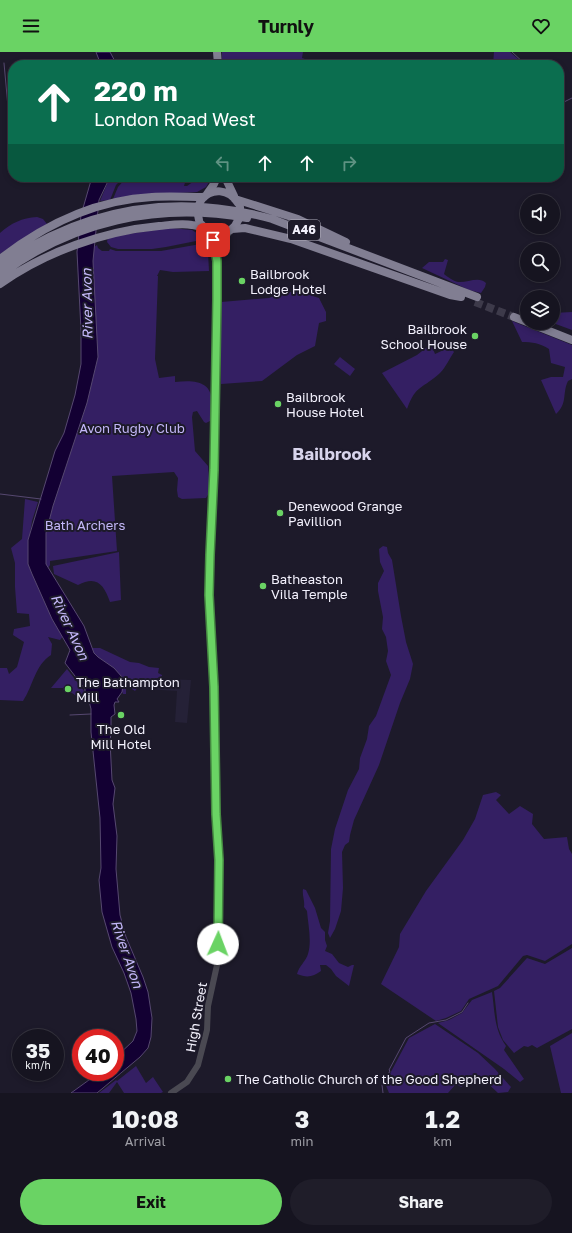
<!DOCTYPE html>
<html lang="en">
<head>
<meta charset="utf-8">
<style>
  :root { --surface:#161420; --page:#1f1d29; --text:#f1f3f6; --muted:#9e9ea5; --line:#35333e; --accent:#6ad364 }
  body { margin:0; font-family:"Golos Text",sans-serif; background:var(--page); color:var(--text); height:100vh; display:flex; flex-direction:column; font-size:15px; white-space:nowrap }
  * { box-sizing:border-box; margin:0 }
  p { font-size:13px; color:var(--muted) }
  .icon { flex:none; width:22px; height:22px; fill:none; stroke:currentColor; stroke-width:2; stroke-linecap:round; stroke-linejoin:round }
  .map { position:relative; height:1041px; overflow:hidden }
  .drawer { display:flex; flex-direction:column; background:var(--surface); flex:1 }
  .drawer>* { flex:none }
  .guide { position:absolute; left:8px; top:8px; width:556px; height:122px; border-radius:16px; box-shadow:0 2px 6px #0003,0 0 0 1px var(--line); background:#0b6e4f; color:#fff; overflow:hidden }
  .tools { position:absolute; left:520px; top:142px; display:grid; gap:8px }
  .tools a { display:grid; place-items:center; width:40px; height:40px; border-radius:50%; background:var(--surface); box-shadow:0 2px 6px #0003,0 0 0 1px var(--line); font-size:20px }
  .speed { position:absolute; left:12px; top:977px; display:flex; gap:8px; font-size:20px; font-weight:700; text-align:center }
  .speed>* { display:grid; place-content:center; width:52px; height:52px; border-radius:50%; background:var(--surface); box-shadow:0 2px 6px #0003,0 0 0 1px var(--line); line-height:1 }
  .speed small { font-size:10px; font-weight:400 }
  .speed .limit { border:6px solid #d22; background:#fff; color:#111 }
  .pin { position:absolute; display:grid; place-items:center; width:34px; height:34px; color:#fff; margin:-17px; border-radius:8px; box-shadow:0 2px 6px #0006 }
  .me { position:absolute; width:44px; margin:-22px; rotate:2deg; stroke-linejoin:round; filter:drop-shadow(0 0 3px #0008) }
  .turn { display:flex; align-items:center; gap:14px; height:84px; padding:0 20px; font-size:18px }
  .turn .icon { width:52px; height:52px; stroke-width:2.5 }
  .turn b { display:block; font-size:28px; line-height:34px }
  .lanes { display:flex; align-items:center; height:38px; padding:0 20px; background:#0003; justify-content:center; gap:20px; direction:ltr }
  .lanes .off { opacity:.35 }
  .eta { display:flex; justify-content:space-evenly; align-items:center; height:68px; text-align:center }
  .eta b { font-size:24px; font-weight:700; line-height:28px }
  .action { display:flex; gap:8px; margin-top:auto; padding:8px 20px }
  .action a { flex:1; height:46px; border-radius:24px; background:var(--accent); color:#111; font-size:16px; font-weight:700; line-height:46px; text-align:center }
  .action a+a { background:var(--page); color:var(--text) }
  header { display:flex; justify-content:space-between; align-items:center; height:52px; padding:0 20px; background:var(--accent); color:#111; font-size:18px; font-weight:700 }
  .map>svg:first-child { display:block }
  .built { fill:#252137 }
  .green { fill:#341f63 }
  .water { fill:#130033; stroke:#564870 }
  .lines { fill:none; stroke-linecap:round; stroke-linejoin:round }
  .stream { stroke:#564870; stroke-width:1 }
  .trunk-tunnel { stroke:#3d3a4a; stroke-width:8; stroke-dasharray:8 4; stroke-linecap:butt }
  .tertiary { stroke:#4a4952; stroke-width:6 }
  .trunk { stroke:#817e92; stroke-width:8 }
  .trunk-bridge { stroke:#817e92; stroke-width:8 }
  .route-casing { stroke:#458941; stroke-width:10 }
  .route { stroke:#6ad364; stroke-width:7 }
  .poi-dot { fill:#6ad364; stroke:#1d1a2a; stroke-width:1.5 }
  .labels { text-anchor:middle; stroke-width:4; stroke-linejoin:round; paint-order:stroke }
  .shield { fill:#1d1a2a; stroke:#b3b0be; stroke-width:1 }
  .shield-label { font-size:12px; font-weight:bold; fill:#f3f1fd }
  .poi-label { font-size:13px; fill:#f3f1fd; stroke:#1d1a2a; text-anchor:start }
  .park-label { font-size:13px; fill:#c3b7f8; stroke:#1d1a2a }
  .street-label { font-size:13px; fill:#f3f1fd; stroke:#1d1a2a }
  .water-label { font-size:14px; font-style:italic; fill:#c4b8f9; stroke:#1d1a2a }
  .district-label { font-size:17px; font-weight:bold; fill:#d8d4ec; stroke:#1d1a2a }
</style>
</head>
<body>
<header><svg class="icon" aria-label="menu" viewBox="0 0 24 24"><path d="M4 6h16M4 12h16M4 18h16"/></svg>Turnly<svg class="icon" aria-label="heart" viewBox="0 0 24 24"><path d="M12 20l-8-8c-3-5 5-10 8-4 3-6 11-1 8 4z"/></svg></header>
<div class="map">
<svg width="572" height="1041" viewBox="0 0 572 1041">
  <rect width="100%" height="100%" fill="#1d1a2a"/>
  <path class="built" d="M162 627 191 628 187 671 175 670 177 639 145 637Z"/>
  <path class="green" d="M222 0H303L302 6 308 8 311 11 310 13H222Z
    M494 0H510L525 13H493Z
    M110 125H124L116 133 110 148 100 149Z
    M127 125H180L186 127 184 134H187L200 125H212L206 135 197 140 178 141 113 147 118 135Z
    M37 165 43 167 47 172 0 202V181C11 171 22 166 37 165Z
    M171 176 192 178 206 187 166 195 152 197H118L111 195 107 190 108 185 148 179Z
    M206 191 208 200 209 219 173 220 160 218 157 224H158L155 307 159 326 175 324V330C193 328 212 328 212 351 212 357 212 363 210 369L206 371 204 370 197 359 193 360 192 365 195 399 208 414 210 439 206 446 182 447 178 445 177 438 178 426 174 420 112 424 117 499 50 509V513L46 519 41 499 50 459 79 372 90 198 97 193 98 196 102 199H109L110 197 116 199H161Z
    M445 207 448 208 444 222C448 225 453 229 458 230 467 231 479 224 486 231L485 235 481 241 469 238 422 216 429 210H443Z
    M297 239 319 246 326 260V269L319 271 315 294 297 303 262 329 221 332V250L269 246 279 242Z
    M572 260V278L553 271V261Z
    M512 269 572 293V327L568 329C562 341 568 351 556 362L541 328 551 325H563L565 315 551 311 549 297C540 291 532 290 522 290Z
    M431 292 435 302 450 295 454 300C449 307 446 315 440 321 423 337 416 332 407 357L382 321 417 303Z
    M340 305 355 317 350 324 334 312Z
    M25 447 38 450 32 469 29 487 64 583 60 588 48 585 52 592 51 603C35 613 33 634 23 649L0 648V616H7L9 622 17 615 24 590 13 583 14 577 30 574 29 562 17 561 15 535V511L11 496 22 487Z
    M383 494 387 495 388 501 392 508 401 564 406 590 413 612 410 627 400 651 379 713 354 768 350 783 349 790 345 793 342 800 343 836 341 859 335 877 330 886 328 881 330 869 331 797 335 777 348 738 359 717 360 706 367 687 369 674 376 664 391 623 386 609 388 599 386 585 382 577 383 565 378 539V531L384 519 380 510 379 497Z
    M119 500 121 548 110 550C104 533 97 523 78 533L54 522 53 514Z
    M92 596H100L130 610 139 611 149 615 159 616 158 621 162 623V624L151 629 148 628 138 635 135 639 129 635H126V642H123L121 637 95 608Z
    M67 617 84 639V643L88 648C77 648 74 639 63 638V636H51Z
    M496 740 501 743 496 748 509 762 520 754 533 762 532 772 544 787 567 785 569 797 572 802V892L545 909 527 903 523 904 498 934 469 947 461 959 446 966 436 969 381 932 399 895 400 882 426 839 463 788 475 767 483 743Z
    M303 837 306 838 315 856 321 876 325 880V888L327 894 325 899 332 902 339 911 348 915 352 913H354L349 934 336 924 331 917 326 913H320L321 919C313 925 307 926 297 922 299 914 306 909 308 902 312 889 308 872 307 859L304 855C305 848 302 844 303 837Z
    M572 896V977L537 996 532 993 528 995 524 994 514 1001 503 988 498 975 494 939 500 936 527 906 545 912Z
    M492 940C495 961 494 977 506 994L504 998 524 1027 520 1030 504 1017 438 971 449 968 462 961 472 948Z
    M435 972 478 1001 495 1017 511 1035 508 1040 498 1041 483 1027 475 1032 468 1030 461 1035 456 1032 448 1041H389L385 1031 409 986Z
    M572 981V1041H561L550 994Z
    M136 1014 146 1031 153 1025 163 1040 161 1041H124L117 1030 109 1041H99L116 1028 117 1029Z"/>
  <path class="water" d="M96 0H110L117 13H101Z
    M92 125H110L99 148 93 209 98 305 87 351 53 454 46 481V512L84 574 94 601 98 605 114 616 122 625 123 633 122 640 117 647 119 650H115L114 653 115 662 111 665V681L110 689 112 728 115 736 113 752 117 784 116 817 120 863 126 885 143 925 148 940 152 966 151 985 148 996 140 1005 97 1041H71L100 1020H115V1006L133 989 137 979 136 967 131 941 124 921 112 895 102 860 99 828 101 816 100 766 91 680V657L89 649 85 643V637L65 611 70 598 52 567 32 522 28 512V488L55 399 64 381 75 343 81 312V278L77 200 81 163Z"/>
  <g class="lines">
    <path class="stream" d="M512 0 526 13
      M4 11 13 110
      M564 50 572 46
      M0 442 41 447
      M70 663 91 662
      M383 1041 382 1033 390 1019 389 1018 406 986 429 971 446 968 462 960 468 951"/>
    <path class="trunk-tunnel" d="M475 250 514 265"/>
    <path class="tertiary" d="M218 205 221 192 231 178
      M171 1041 187 1030 198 1013 207 978 208 954 217 913 219 878V808L216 762 214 635 209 543V503L214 418 217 209 213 190 206 178"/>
    <path class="trunk" d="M217 0 218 13
      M225 125 234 144
      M207 142 214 132 217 125
      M235 147 298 167 346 190
      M201 148C212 135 229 137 238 151
      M201 172C210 183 225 185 235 174
      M232 177 245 176 291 187 450 243 461 245
      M0 207C44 173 96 148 152 145 169 144 187 145 204 145
      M0 214C83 156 174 140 272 167L477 245
      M0 223C72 169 158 150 247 166
      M0 232C45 200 104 179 159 174 170 173 182 171 192 173 196 173 200 175 204 176
      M514 265 527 270
      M529 271 572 288"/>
    <path class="trunk-bridge" d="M199 168 197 158 201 148
      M236 172 240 165V155"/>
  </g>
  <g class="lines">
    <defs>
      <path id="route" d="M213 188 217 209V247L214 418 210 503 209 543 214 635 216 762 219 808 218 892"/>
    </defs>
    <use href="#route" class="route-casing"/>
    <use href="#route" class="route"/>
  </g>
  <g class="poi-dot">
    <circle cx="242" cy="229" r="4"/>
    <circle cx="475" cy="284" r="4"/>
    <circle cx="278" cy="352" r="4"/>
    <circle cx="280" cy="461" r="4"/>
    <circle cx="263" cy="534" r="4"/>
    <circle cx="68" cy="637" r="4"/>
    <circle cx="121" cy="663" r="4"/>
    <circle cx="228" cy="1027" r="4"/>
  </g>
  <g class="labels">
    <rect class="shield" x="288" y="168" width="32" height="20" rx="3"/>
    <g class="shield-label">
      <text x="304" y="182">A46</text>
    </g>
    <g class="poi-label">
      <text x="250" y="227">Bailbrook<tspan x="250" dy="15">Lodge Hotel</tspan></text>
      <text x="467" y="282" text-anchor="end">Bailbrook<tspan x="467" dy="15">School House</tspan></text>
      <text x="286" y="350">Bailbrook<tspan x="286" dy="15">House Hotel</tspan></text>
      <text x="288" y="459">Denewood Grange<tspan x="288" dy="15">Pavillion</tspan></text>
      <text x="271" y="532">Batheaston<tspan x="271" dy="15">Villa Temple</tspan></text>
      <text x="76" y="635">The Bathampton<tspan x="76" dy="15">Mill</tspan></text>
      <text x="121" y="682" text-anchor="middle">The Old<tspan x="121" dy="15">Mill Hotel</tspan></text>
      <text x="236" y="1032">The Catholic Church of the Good Shepherd</text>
    </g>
    <g class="park-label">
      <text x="132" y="381">Avon Rugby Club</text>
      <text x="85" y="478">Bath Archers</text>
    </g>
    <g class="street-label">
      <text transform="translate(196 965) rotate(-80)" y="5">High Street</text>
    </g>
    <g class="water-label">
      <text transform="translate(87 252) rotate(-91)" y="5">River Avon</text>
      <text transform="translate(70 575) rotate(65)" y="5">River Avon</text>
      <text transform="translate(127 902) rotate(71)" y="5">River Avon</text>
    </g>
    <g class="district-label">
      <text x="332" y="408">Bailbrook</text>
    </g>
  </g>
</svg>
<div class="tools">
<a><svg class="icon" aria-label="sound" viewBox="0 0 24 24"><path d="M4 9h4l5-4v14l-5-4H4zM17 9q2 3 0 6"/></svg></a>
<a><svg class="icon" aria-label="search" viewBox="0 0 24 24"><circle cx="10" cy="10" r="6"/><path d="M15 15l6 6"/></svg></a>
<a><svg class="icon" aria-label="layers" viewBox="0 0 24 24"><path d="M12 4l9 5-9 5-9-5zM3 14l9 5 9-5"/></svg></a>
</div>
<div class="speed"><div>35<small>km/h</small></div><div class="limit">40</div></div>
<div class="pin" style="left:213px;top:188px;background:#d93025"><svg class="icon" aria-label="arrive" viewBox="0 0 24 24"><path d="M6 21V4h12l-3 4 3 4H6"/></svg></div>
<svg class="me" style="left:218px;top:892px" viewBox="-20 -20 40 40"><circle r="19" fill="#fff"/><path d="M0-13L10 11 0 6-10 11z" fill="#6ad364"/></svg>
<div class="guide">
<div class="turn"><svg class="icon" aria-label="ahead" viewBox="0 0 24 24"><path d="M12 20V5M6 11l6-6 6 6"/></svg><div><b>220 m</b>London Road West</div></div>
<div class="lanes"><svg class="icon off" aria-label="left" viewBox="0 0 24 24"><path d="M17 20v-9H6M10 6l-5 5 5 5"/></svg><svg class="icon" aria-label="ahead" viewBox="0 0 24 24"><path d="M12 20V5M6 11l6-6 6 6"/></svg><svg class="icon" aria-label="ahead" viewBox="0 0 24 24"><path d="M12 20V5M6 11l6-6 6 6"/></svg><svg class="icon off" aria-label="right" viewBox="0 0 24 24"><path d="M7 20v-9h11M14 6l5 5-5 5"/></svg></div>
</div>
</div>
<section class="drawer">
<div class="eta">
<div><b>10:08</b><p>Arrival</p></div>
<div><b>3</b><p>min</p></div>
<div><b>1.2</b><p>km</p></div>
</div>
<div class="action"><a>Exit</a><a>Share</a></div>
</section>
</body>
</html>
